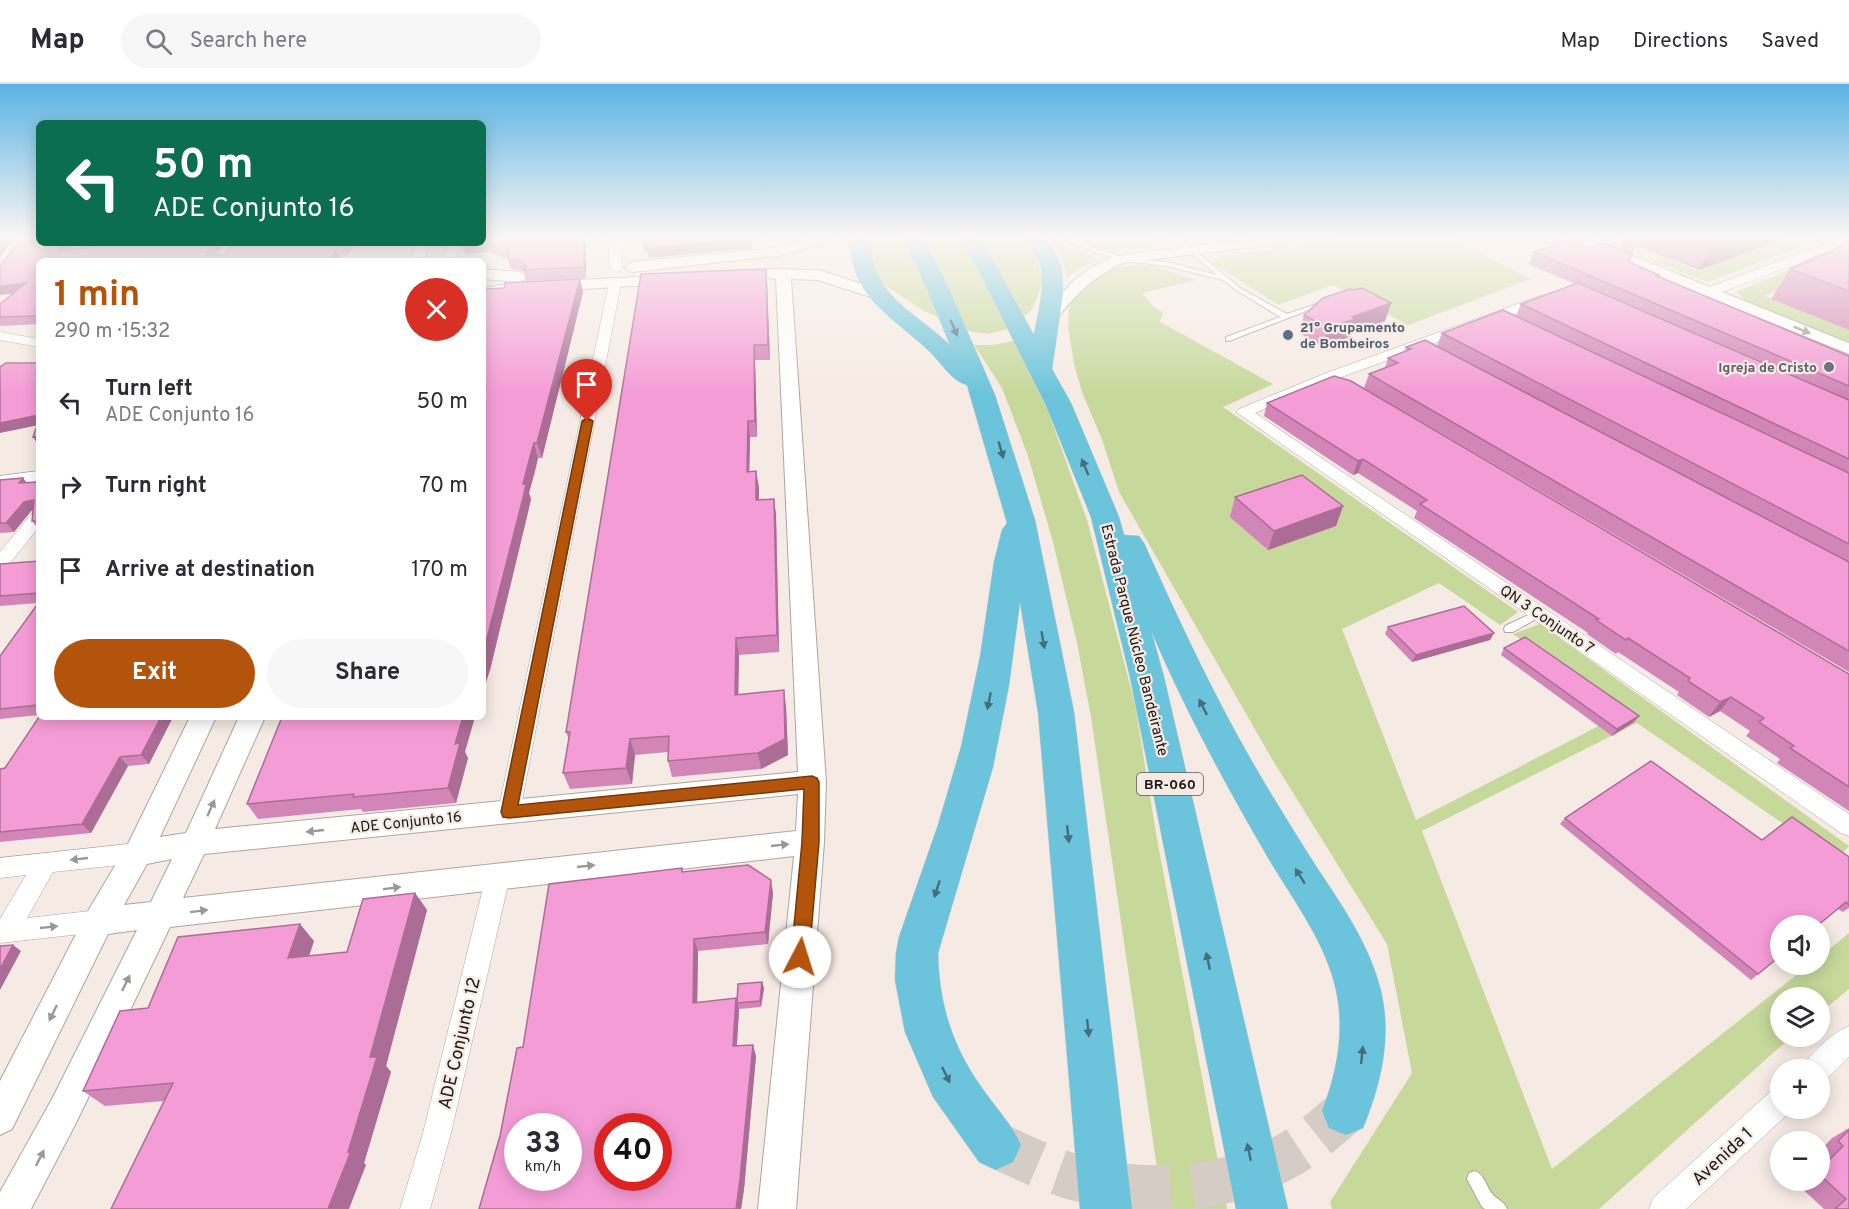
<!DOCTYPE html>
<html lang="en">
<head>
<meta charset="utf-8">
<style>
  :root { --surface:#fff; --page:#f7f7f7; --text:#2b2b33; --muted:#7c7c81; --line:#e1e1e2; --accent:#b3540c }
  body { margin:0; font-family:Overpass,sans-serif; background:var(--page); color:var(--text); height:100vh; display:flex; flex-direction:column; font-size:22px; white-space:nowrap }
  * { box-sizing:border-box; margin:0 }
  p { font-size:20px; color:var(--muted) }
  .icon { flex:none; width:33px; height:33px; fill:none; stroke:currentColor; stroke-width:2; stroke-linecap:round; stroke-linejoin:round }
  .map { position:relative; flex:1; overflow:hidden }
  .drawer { position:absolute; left:36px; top:174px; width:450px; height:462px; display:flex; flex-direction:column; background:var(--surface); border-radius:9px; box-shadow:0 3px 15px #0003 }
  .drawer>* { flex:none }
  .hud { position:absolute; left:36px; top:36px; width:450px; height:126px; border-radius:9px; box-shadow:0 3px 15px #0003; background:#0b6e4f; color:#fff; overflow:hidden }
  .controls { position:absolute; left:1770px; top:831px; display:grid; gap:12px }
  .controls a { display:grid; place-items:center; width:60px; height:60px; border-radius:50%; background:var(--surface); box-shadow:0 3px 15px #0003; font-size:30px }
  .speed { position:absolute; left:504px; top:1029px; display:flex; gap:12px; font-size:30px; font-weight:700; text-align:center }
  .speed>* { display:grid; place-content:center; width:78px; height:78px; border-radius:50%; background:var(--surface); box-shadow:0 3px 15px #0003; line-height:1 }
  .speed small { font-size:15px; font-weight:400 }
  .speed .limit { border:9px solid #d22; background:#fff; color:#111 }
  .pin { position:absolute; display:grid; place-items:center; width:51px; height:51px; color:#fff; margin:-62px -26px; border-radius:50% 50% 50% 0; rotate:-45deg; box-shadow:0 0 6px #0007 }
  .pin .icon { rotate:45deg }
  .me { position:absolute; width:66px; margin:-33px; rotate:5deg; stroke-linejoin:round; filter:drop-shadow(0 0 4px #0008) }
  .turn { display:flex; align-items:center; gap:21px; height:126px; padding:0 18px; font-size:27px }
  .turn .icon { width:78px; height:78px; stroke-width:2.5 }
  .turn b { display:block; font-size:42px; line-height:51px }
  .round { display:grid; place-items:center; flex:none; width:63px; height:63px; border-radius:32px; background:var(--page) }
  .summary { display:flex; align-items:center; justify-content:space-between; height:102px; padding:0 18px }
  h1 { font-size:36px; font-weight:700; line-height:45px; color:var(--accent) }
  .cta { display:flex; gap:12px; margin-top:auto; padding:12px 18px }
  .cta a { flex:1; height:69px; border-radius:36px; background:var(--accent); color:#fff; font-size:24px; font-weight:700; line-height:69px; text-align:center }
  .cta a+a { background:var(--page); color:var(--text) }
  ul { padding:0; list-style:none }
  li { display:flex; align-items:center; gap:18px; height:84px; padding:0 18px }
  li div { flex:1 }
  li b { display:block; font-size:22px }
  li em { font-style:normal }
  header { display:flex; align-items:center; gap:36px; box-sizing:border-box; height:84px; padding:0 30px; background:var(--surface); border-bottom:2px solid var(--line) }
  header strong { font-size:28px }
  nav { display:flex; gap:33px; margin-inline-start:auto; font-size:21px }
  .search { width:420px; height:54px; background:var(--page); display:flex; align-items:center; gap:15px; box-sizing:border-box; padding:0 21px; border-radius:33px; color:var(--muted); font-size:22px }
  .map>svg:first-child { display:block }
  .green { fill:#c6d99b }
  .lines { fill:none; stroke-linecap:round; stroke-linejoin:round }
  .trunk-tunnel { stroke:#d5ccc5; stroke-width:46; stroke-dasharray:46 22; stroke-linecap:butt }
  .service-casing { stroke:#aea49e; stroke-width:2 }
  .minor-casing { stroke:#aea49e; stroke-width:1 }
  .tertiary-casing { stroke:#aea49e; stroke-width:2 }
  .trunk-casing { stroke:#cdcccc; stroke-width:1 }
  .service { fill:#fff; fill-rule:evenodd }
  .minor { fill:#fff; fill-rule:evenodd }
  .tertiary { fill:#fff; fill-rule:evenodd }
  .trunk { fill:#6bc4db; fill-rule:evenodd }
  .wall { fill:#d286b8 }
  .shaded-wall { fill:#ab6d96 }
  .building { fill:#f49cd6; stroke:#ab6d96; stroke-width:1.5; fill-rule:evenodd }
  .oneway { fill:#446e79 }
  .oneway2 { fill:#999897 }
  .route { fill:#b3540c; stroke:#743708; stroke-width:1.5 }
  .service-dot { fill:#5c6f8a; stroke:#f6ebe4; stroke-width:2 }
  .worship-dot { fill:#6b7280; stroke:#f6ebe4; stroke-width:2 }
  .labels { text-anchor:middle; stroke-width:4.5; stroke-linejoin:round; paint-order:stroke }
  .far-service-label { font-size:14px; font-weight:bold; fill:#4e5e75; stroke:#f6ebe4; text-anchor:start }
  .far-worship-label { font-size:14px; font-weight:bold; fill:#5b616d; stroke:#f6ebe4; text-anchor:end }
  .shield { fill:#f6ebe4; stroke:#5e5854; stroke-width:1.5 }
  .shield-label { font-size:14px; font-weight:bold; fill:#1d1917 }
  .street-label { font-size:15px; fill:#1d1917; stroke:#f6ebe4 }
  .near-street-label { font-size:18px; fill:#1d1917; stroke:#f6ebe4 }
</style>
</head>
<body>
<header>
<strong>Map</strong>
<div class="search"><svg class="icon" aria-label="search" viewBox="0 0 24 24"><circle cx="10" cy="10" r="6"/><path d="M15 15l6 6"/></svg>Search here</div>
<nav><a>Map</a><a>Directions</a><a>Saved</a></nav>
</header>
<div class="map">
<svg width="1849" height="1125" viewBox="0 0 1849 1125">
  <rect width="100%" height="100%" fill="#f6ebe4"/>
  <path class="green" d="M872 153H1020L1035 169 1043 197 1033 224 1023 234 1011 244 989 250 972 248 924 227 883 200 869 181Z
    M1068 153H1148L1161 162 1104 167Z
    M1356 153H1447L1531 195 1408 241 1333 201 1278 221 1213 179 1215 175 1220 173Z
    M1787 153H1810L1815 157 1708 198 1651 177 1662 173 1698 187Z
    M1052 157 1100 176 1078 185 1067 194 1060 169Z
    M1838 166 1849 174 1764 212 1849 246V259L1746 217 1736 208Z
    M1140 181 1154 182 1196 196 1142 209 1154 223 1163 229 1160 238 1273 300 1223 323 1518 528 1500 541 1439 499 1342 545 1416 736 1624 629 1513 550 1540 540 1849 762 1836 776 1637 639 1422 747 1552 1085 1809 881 1820 880V873L1849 849V905L1820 929V914H1780V952L1791 953 1599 1125H1332L1330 1118 1412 989 1387 860 1272 675 1119 408 1103 358 1082 308 1074 280 1068 242 1069 225 1073 216 1091 193 1111 184Z
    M1028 254 1044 316 1087 436 1135 620 1157 755 1227 1125H1163L1091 633 1077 559 1053 458 1028 372 1002 304 974 261H993Z"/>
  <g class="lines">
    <path class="trunk-tunnel" d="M996 1061C1026 1075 1057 1090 1089 1097 1164 1113 1244 1104 1307 1059 1321 1049 1333 1038 1346 1027"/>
    <defs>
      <path id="service" d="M1055 153H1064L1121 173 1167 178 1217 191 1172 153H1179L1240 204 1287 230 1322 218 1327 219 1229 257H1226V253L1280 233 1236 206 1223 196 1167 182 1118 176Z
        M1539 526 1543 527 1544 529 1543 531 1513 548H1505L1504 545 1505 542Z
        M1475 1087C1485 1091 1486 1103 1493 1111 1498 1116 1504 1117 1507 1125H1485L1482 1123 1467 1095 1469 1089Z"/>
      <path id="minor" d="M608 153H620L622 184 620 187 616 188 610 184Z
        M1838 155 1844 159 1842 162 1714 211H1704L1703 208 1704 205Z
        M615 195 621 199 520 728 517 735 509 737 501 735 498 728 609 199Z
        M1543 211 1549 215 1548 218 1336 295 1255 329 1849 730V752L1841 749 1236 328 1239 325 1326 289Z
        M0 248 39 255V263L0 256Z
        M39 387V397L0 402V392Z
        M39 427V443L6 484 0 486V468L33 428Z
        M138 759 146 762 150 769 146 776 138 779 53 788 27 834 99 826 108 829 111 837 108 845 99 848 0 859V835L26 791 0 794V774Z
        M498 782 506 785 510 792 451 1049 430 1125H400L423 1049 486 792 490 785Z
        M1849 942V973L1826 996 1820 998V986H1802C1810 968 1832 949 1849 942Z
        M1780 1004V1024H1791L1790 1028 1686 1125H1649L1653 1114 1770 1008Z"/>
      <path id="tertiary" d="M813 153H835L833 156 785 171 632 188 624 183 632 178 783 163Z
        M1264 153H1306L1299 157 1123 179C1093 192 1074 213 1054 238H1042L1040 235 1074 196 1092 183 1115 172Z
        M1566 153H1586L1849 259V270L1568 156Z
        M1814 153H1835L1849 158V167L1816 156Z
        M416 159H430L424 177H410Z
        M447 159H461L457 177H443Z
        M483 185 520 188 528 193 520 198 483 195Z
        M767 185 819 186 883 207 885 210 877 215 818 196 791 195 826 698 824 758 796 1125H758L794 772 170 843 76 1039 31 1125H0V1108L52 1015 137 846 108 850 12 1045 0 1051V997L88 827 128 760 190 633H216L160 753 186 749 239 633H265L215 745 798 688 776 195 762 193 759 190 762 187ZM798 710 796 747 183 814 204 770ZM172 775 151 818 124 821 147 780Z
        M672 191 677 193 680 196 677 199 508 210 483 214V204L508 200Z"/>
      <path id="trunk" d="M850 153H870C871 213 912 225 950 261L924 198 902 153H922L946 198 995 311 1035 436 1074 628 1132 1125H1080L1038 628 1020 518 1009 601 993 683 938 869C939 920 952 962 982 1004 995 1023 1011 1039 1021 1061L1013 1078 996 1086 979 1078 933 1013 905 948 895 896 896 869 899 853 938 741 961 663 980 573 994 478 1002 446 1007 439 967 301C951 297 941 278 929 267 891 231 849 213 850 153Z
        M958 153H978L994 178 1034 251C1038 226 1050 191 1034 168 1031 162 1026 158 1022 153H1043L1054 166 1062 184 1063 209 1052 285 1071 319 1119 433 1124 451 1139 452 1144 459C1181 541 1218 621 1264 698 1280 725 1297 752 1314 779 1341 820 1369 859 1381 907 1392 954 1381 1000 1363 1044L1346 1051 1329 1044 1322 1027C1337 988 1345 948 1336 906 1325 855 1289 811 1263 765 1222 694 1183 622 1151 546L1164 593 1288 1125H1236L1130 593 1091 433 1045 319 974 178Z"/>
    </defs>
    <use href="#service" class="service-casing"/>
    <use href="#minor" class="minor-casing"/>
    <use href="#tertiary" class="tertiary-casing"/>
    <use href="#trunk" class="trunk-casing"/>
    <use href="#service" class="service"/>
    <use href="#minor" class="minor"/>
    <use href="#tertiary" class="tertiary"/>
    <use href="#trunk" class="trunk"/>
  </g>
  <path class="wall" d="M22 153H39V159H74L70 165 114 159H226L216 171H224L234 159H385L354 161 347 171H340L337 177H39V240L0 242V220L13 209 0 211V182Z
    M483 153H586V194L526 197 524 188 521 186 511 185 508 175 488 168 465 170 462 160Z
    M1624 153H1788L1699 186 1636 162 1632 169 1619 164Z
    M1849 159V246L1771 215 1790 185Z
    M1589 164 1629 178 1659 191 1658 193 1849 272V588L1364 304 1369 290 1385 284 1388 274 1405 267 1406 263 1437 262 1442 249 1516 232 1521 220 1575 200 1529 180 1534 168Z
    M580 195 583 208 542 374H538L535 388 529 409 531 415 528 429 490 586 504 204Z
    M767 199 770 276H755L757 353H750L749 387 759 403V416L774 415 776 431 779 568 739 571 738 611 786 622 788 671 761 685 672 693 668 677V668L635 671 632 700 570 705 563 689 569 656 566 648Z
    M1354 206 1391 219 1385 237 1351 249 1350 253 1322 262 1299 249 1304 231Z
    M1267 319 1849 590V727L1777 679 1780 675 1746 652 1750 647 1720 627 1709 633 1677 611 1679 608 1618 568 1616 570 1587 550 1588 549 1414 434 1417 427 1358 389 1353 391 1264 332Z
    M0 396 27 398H39V446L32 437 33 426 31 427 14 448 0 449Z
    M1235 413 1343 422 1336 442 1268 466 1230 433Z
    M39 477V631L0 635V572L38 519 0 522V480Z
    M1388 543 1494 549 1490 556 1412 578 1385 550Z
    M1504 564 1634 638 1612 652 1501 571Z
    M173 633 149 680 128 682 91 749 0 758V685L5 684Z
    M465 668 468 674 456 719 363 728 361 725 258 735 247 720Z
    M1565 734 1762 756 1849 773V824L1843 828 1838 825 1751 896 1560 740Z
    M684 788 773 809 768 860 698 867 697 919 736 914 739 925 737 962 756 972 744 1105 741 1125H479L500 1052 523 963Z
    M415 809 427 826 386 982 391 988 364 1079 366 1081 164 1017 105 1022 83 1007 148 924 314 857 309 872 347 868Z
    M762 898 764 904 761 923 739 925 737 919Z
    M1849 1044V1125H1824L1797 1100 1800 1096H1820V1077L1823 1073 1820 1070V1067L1832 1054Z"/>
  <path class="shaded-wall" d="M4 153H15L0 173V159Z
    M584 153H586V194L584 183Z
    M1717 153H1788L1699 186Z
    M751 154 752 164 649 174 647 167H644L642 157Z
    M483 158H485L488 168 465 170 462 160Z
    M64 159H74L64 175 59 167Z
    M215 159H226L211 176 207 171V168Z
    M346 159H353L354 161 347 171 343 163Z
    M337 163 340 171 337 177H329Z
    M766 185 767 199 770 276 768 261Z
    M580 195 583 208 542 374 537 359Z
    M26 199 31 207 0 211V202Z
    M1391 219 1385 237 1351 249 1350 253 1322 262 1328 244 1352 233Z
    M754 261 755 276 757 353 755 337Z
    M39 331V341L0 349V339Z
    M748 337 750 353 749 404 747 388Z
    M39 352V362L33 353Z
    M534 359 538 374 529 409 531 415 490 586 483 608V570L523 400Z
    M1363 375 1358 389 1353 391 1358 377Z
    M756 387 759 403V432L756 416Z
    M23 394 30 403 19 399Z
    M774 415 776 431 779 568 777 551Z
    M34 416 39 425 31 427 14 448 6 439 24 418Z
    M1343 422 1336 442 1268 466 1274 447Z
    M1494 549 1490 556 1412 578 1416 571Z
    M736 554 739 571 738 627 735 611Z
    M784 606 786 622 788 671 761 685 758 669Z
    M1731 613 1720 627 1709 633 1720 618Z
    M1639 632 1634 638 1612 652 1617 645Z
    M161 633H173L149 680 141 671Z
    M463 633H475L465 668 468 674 456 719 448 704 455 660Z
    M630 655 635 671 632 700 626 684Z
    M120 673 128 682 91 749 82 740Z
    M771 796 773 809 768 860 765 848Z
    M415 809 427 826 386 982 391 988 364 1079 366 1081 349 1125H328L348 1068 370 973Z
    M300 840 314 857 303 890 288 874Z
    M694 855 698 867 697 931 693 919Z
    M13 861 21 867 0 906V885Z
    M762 898 764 904 761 923 760 917Z
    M736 914 739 925 736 973 733 962Z
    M753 961 756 972 744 1105 741 1125H736Z"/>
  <path class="building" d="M0 153H4L0 159Z
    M22 153H39V159H64L59 167 114 159H215L207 168V171H224L234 159H346L343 163H337L329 177H39V232L0 233V220L26 199 0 202V182Z
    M483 153H584V183L523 186 527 182 518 176 508 175 509 166 483 158Z
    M642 153H750L751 154 647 164 648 156 642 157Z
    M1569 156 1589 164 1604 159 1632 170 1629 178 1659 191 1657 192 1849 272V302L1534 168Z
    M1849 159V207L1790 185Z
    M766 185 768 261H754L755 337H748L747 388 756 387V416L774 415 777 551 736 554 735 611 784 606 785 655 758 669 668 677 669 652 630 655 626 684 563 689 570 648H566L641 190Z
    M580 195 537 359H534L530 373 523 400H526L523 414 483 570V206L486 205 504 204 505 199Z
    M1578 199 1849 316V375L1521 220Z
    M1362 204 1391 219 1352 233 1355 235 1328 244 1304 231 1323 214 1350 205 1354 206Z
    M1503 226 1849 389V460L1442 249Z
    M1425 256 1849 478V567L1369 290 1398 279 1388 274 1411 265 1406 263Z
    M6 279H39V331L0 339V283Z
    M1334 292 1351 297 1849 590V703L1790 664 1794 662 1759 638 1764 634 1731 613 1720 618 1688 597 1690 594 1628 554 1626 556 1596 536 1599 535 1420 420 1427 416 1363 375 1358 377 1267 319Z
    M39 336V352L33 353Z
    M1302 391 1343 422 1274 447 1235 413Z
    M23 394 19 399 39 398V437H32L34 416 24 418 6 439H0V396Z
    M39 477V509L0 512V480Z
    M39 518V621L0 625V572Z
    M1464 522 1494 549 1416 571 1388 543Z
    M1525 553 1639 632 1617 645 1504 564Z
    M39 633H161L141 671 120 673 82 740 0 748V685L5 684Z
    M282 633H463L455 660 460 659 448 704 353 713 354 710 247 720Z
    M1651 677 1762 756 1792 733 1849 773V821L1846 818 1817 842H1780V872L1758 890 1565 734Z
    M748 781 771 796 765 848 694 855 693 919 736 914 733 962 753 961 740 1095 736 1125H479L500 1052 517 964 523 963 549 800 682 784V788ZM518 1042H568V1094H518ZM608 1042H658V1094H608Z
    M415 809 370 973H377L348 1068 351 1067 328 1125H111L173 999 83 1007 120 927 148 924 178 853 300 840 288 874 347 868 363 815Z
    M13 861 0 885V862Z
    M762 898 760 917 737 919 738 900Z
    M1849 1046V1125H1835L1846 1115 1820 1091V1085L1843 1062 1838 1057Z"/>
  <defs><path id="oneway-solid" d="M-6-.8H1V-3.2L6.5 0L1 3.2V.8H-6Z" transform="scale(1.5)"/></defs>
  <g class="oneway">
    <use href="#oneway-solid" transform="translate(954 244) rotate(67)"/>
    <use href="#oneway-solid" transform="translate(1001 366) rotate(74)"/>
    <use href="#oneway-solid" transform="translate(1085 383) rotate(-113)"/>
    <use href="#oneway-solid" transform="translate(1043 556) rotate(80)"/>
    <use href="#oneway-solid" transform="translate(989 617) rotate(101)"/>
    <use href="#oneway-solid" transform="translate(1203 623) rotate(-116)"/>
    <use href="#oneway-solid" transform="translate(1068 750) rotate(84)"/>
    <use href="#oneway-solid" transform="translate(1300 792) rotate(-122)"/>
    <use href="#oneway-solid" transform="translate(937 805) rotate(108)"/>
    <use href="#oneway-solid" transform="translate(1208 877) rotate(-102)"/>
    <use href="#oneway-solid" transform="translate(1088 944) rotate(84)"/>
    <use href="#oneway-solid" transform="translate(1362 971) rotate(-84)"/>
    <use href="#oneway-solid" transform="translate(946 991) rotate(64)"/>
    <use href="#oneway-solid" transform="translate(1249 1068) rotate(-102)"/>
  </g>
  <g class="oneway2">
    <use href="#oneway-solid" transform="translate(1802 246) rotate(22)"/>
    <use href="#oneway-solid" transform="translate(211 724) rotate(-66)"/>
    <use href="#oneway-solid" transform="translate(315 747) rotate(174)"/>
    <use href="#oneway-solid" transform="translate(780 761) rotate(-6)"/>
    <use href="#oneway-solid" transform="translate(79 775) rotate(174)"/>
    <use href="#oneway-solid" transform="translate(586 782) rotate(-6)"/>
    <use href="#oneway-solid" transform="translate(392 804) rotate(-7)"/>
    <use href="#oneway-solid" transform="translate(199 827) rotate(-7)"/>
    <use href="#oneway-solid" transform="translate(49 843) rotate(-6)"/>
    <use href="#oneway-solid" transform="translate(126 899) rotate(-64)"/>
    <use href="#oneway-solid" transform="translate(53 929) rotate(116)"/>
    <use href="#oneway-solid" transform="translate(40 1074) rotate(-63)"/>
  </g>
  <linearGradient id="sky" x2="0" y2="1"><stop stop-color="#59b3e3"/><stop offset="0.49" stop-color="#fbf6f3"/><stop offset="1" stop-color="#fbf6f3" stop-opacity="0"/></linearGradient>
  <rect width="1849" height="311" fill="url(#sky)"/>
  <path class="route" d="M587 334 593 337 518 721 812 692 817 694 819 698V758L809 873 806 878 800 881 794 878 791 873 802 758 804 705 509 734 503 733 501 728 582 337Z"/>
  <circle class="service-dot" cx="1288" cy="251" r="6"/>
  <circle class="worship-dot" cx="1829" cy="283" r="6"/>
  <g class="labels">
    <g class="far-service-label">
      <text x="1300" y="248">21° Grupamento<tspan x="1300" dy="16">de Bombeiros</tspan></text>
    </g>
    <g class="far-worship-label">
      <text x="1817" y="288">Igreja de Cristo</text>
    </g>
    <rect class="shield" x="1137" y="689" width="66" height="22" rx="4.5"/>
    <g class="shield-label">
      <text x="1170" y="705">BR-060</text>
    </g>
    <g class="street-label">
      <text transform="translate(1547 535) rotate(34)" y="5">QN 3 Conjunto 7</text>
      <text transform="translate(1135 556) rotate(76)" y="5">Estrada Parque Núcleo Bandeirante</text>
      <text transform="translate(406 738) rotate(-6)" y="5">ADE Conjunto 16</text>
    </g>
    <g class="near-street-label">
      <text transform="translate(459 959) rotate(-77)" y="6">ADE Conjunto 12</text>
      <text transform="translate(1722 1072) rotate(-43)" y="6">Avenida 1</text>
    </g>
  </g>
</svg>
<div class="controls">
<a><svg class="icon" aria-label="sound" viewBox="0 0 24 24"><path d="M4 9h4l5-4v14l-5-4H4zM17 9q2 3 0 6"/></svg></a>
<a><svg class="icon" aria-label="layers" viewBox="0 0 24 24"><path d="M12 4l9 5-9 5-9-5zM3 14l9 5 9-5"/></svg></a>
<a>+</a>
<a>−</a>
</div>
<div class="speed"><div>33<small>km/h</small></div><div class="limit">40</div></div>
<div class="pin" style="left:587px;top:337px;background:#d93025"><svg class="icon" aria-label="arrive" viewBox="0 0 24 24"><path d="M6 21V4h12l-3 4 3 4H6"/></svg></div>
<svg class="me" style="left:800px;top:873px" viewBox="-20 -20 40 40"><circle r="19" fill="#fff"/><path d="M0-13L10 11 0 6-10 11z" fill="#b3540c"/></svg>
<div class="hud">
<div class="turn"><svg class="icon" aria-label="left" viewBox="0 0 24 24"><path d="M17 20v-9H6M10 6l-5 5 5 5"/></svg><div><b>50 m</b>ADE Conjunto 16</div></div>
</div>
<section class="drawer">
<div class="summary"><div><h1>1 min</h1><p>290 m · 15:32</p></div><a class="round" style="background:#d93025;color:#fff"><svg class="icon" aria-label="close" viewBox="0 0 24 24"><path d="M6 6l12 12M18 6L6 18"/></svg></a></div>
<ul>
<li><svg class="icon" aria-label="left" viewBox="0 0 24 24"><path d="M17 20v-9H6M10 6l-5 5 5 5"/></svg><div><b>Turn left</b><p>ADE Conjunto 16</p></div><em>50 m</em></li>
<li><svg class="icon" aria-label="right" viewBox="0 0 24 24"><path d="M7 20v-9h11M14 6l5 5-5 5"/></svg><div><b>Turn right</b></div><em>70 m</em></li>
<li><svg class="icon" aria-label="arrive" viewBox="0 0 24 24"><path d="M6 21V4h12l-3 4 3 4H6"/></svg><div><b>Arrive at destination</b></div><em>170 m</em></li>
</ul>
<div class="cta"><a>Exit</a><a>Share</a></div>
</section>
</div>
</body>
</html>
